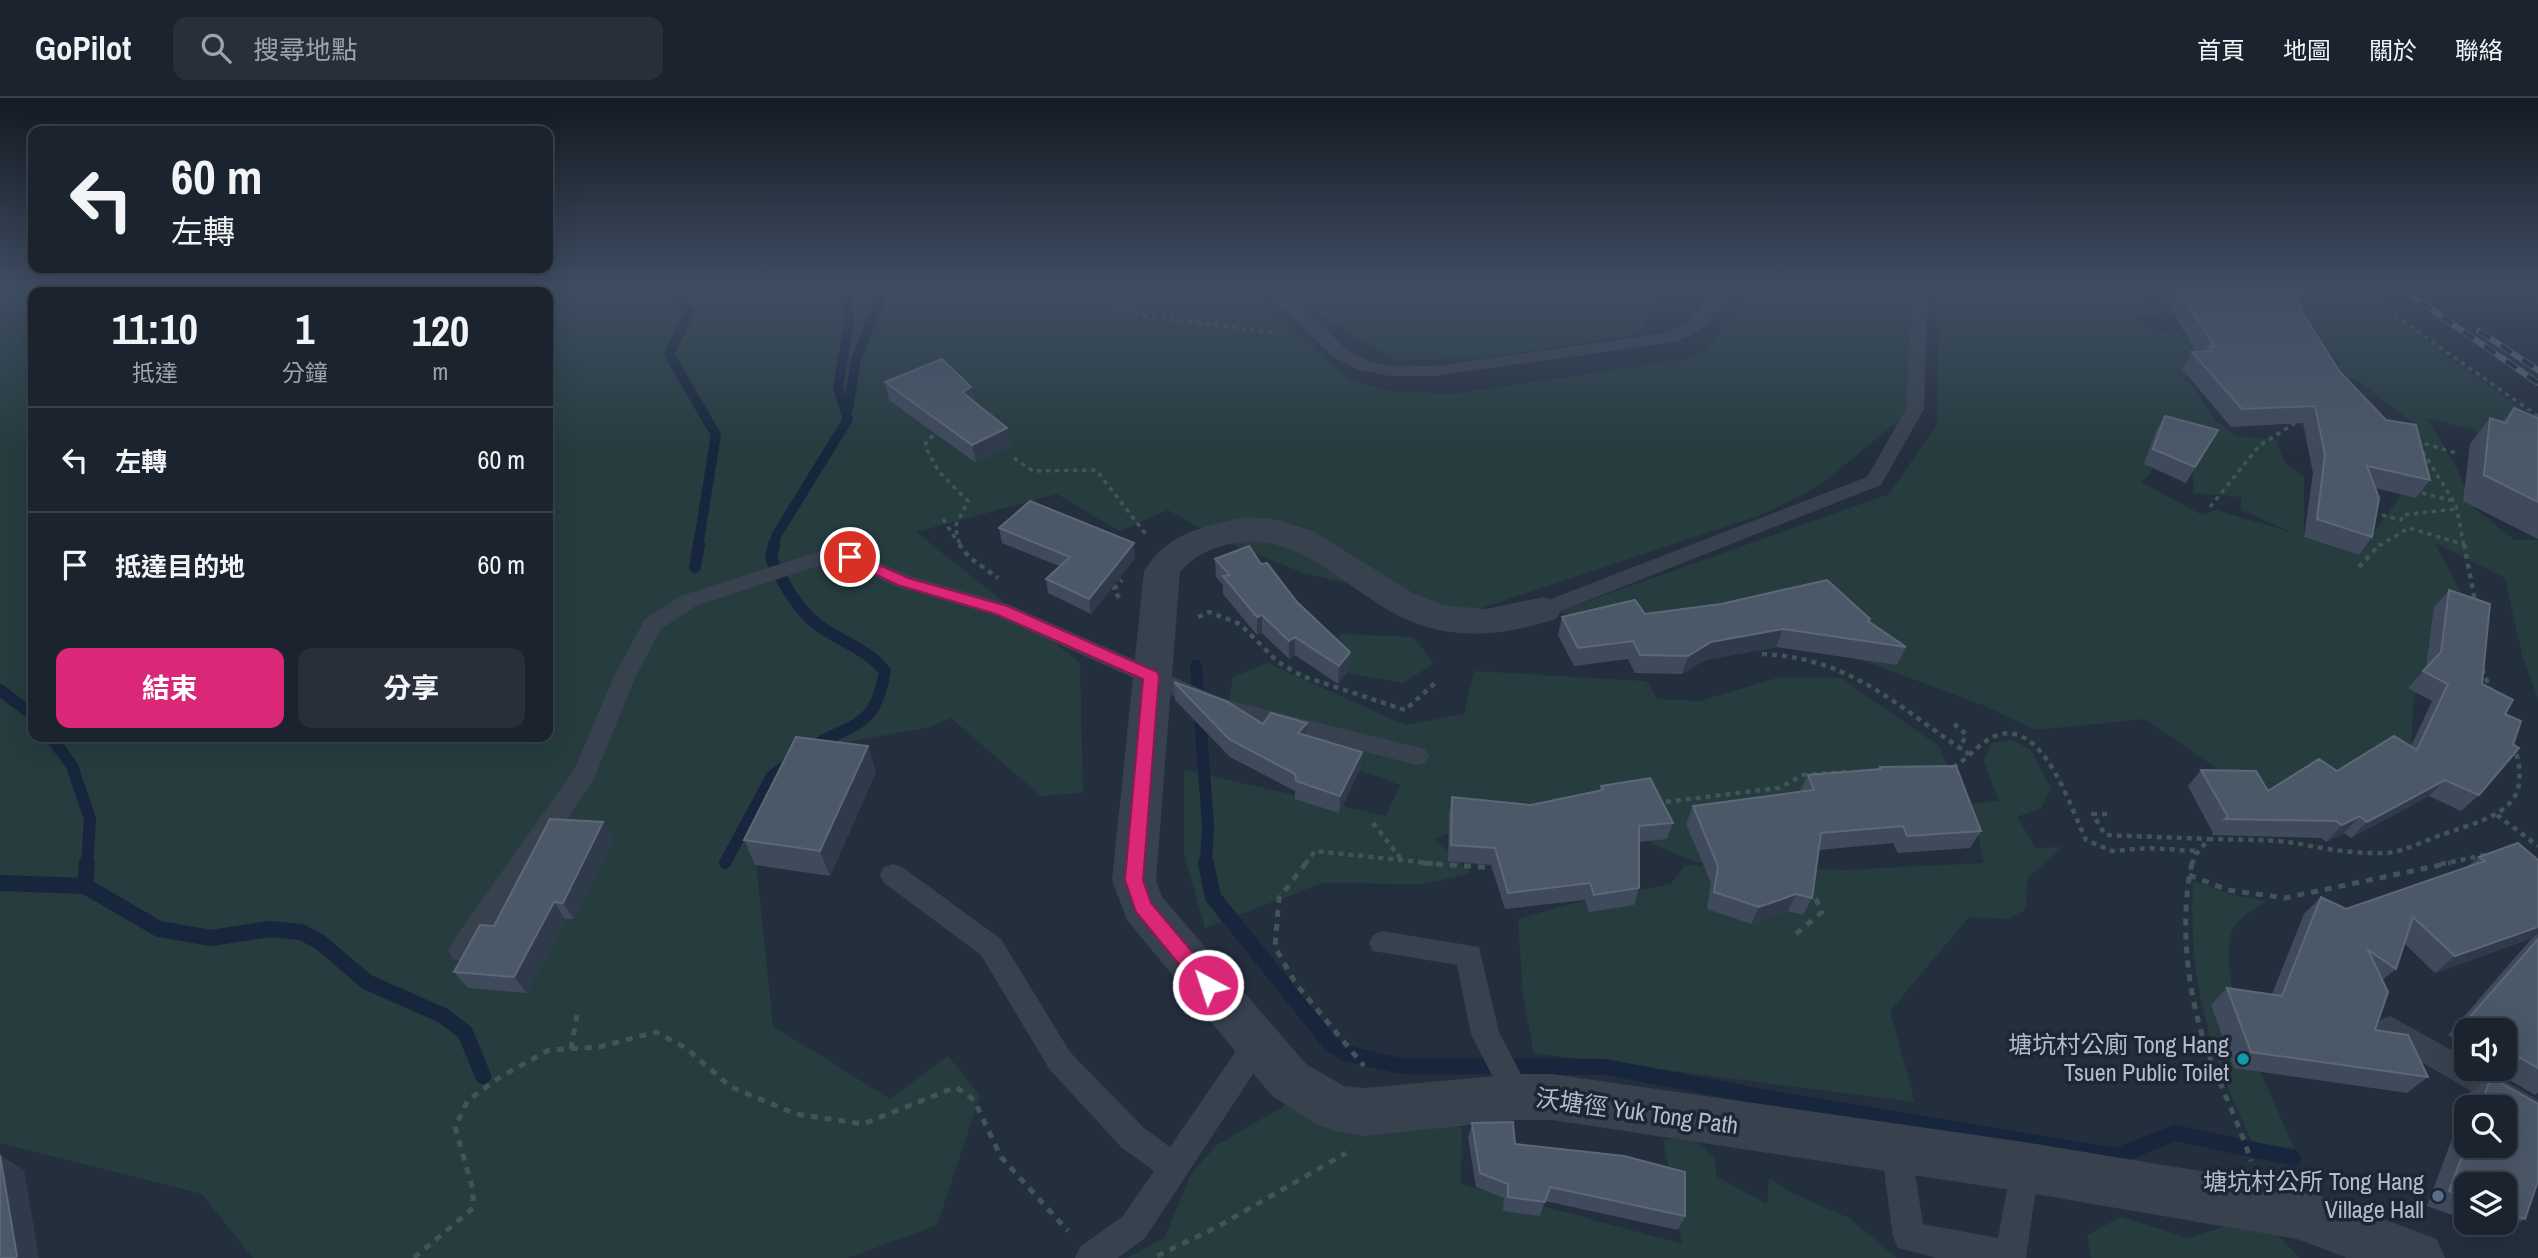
<!DOCTYPE html>
<html lang="zh-TW">
<head>
<meta charset="utf-8">
<style>
  :root { --surface:#1b232e; --page:#282f3a; --text:#f1f3f6; --muted:#a0a4aa; --line:#39404a; --accent:#db2777 }
  body { margin:0; font-family:"Archivo Narrow","Noto Sans TC",sans-serif; background:var(--page); color:var(--text); height:100vh; display:flex; flex-direction:column; font-size:26px; white-space:nowrap }
  * { box-sizing:border-box; margin:0 }
  p { font-size:23px; color:var(--muted) }
  .icon { flex:none; width:38px; height:38px; fill:none; stroke:currentColor; stroke-width:2; stroke-linecap:round; stroke-linejoin:round }
  .map { position:relative; flex:1; overflow:hidden }
  .panel { position:absolute; left:28px; top:189px; width:525px; height:455px; display:flex; flex-direction:column; background:var(--surface); border-radius:14px; box-shadow:0 7px 28px #0002,0 0 0 2px var(--line) }
  .panel>* { flex:none }
  .hud { position:absolute; left:28px; top:28px; width:525px; height:147px; border-radius:14px; box-shadow:0 7px 28px #0002,0 0 0 2px var(--line); background:#1b232e; color:var(--text); overflow:hidden }
  .buttons { position:absolute; left:2454px; top:920px; display:grid; gap:14px }
  .buttons a { display:grid; place-items:center; width:63px; height:63px; border-radius:14px; background:var(--surface); box-shadow:0 7px 28px #0002,0 0 0 2px var(--line); font-size:35px }
  .pin { position:absolute; display:grid; place-items:center; width:60px; height:60px; color:#fff; margin:-30px; border:4px solid #fff; border-radius:50%; box-shadow:0 2px 7px #0007 }
  .me { position:absolute; width:77px; margin:-38px; rotate:320deg; stroke-linejoin:round; filter:drop-shadow(0 0 5px #0008) }
  .turn { display:flex; align-items:center; gap:24px; height:147px; padding:0 28px; font-size:32px }
  .turn .icon { width:91px; height:91px; stroke-width:2.5 }
  .turn b { display:block; font-size:49px; line-height:60px }
  .eta { display:flex; justify-content:space-evenly; align-items:center; height:119px; text-align:center }
  .eta b { font-size:42px; font-weight:700; line-height:49px }
  .button { display:flex; gap:14px; margin-top:auto; padding:14px 28px }
  .button a { flex:1; height:80px; border-radius:14px; background:var(--accent); color:#fff; font-size:28px; font-weight:700; line-height:80px; text-align:center }
  .button a+a { background:var(--page); color:var(--text) }
  ul { padding:0; list-style:none }
  li { display:flex; align-items:center; gap:21px; height:105px; padding:0 28px; border-top:2px solid var(--line) }
  li div { flex:1 }
  li b { display:block; font-size:26px }
  li em { font-style:normal }
  header { display:flex; align-items:center; gap:42px; box-sizing:border-box; height:98px; padding:0 35px; background:var(--surface); border-bottom:2px solid var(--line) }
  header strong { font-size:33px }
  nav { display:flex; gap:38px; margin-inline-start:auto; font-size:24px }
  .search { width:490px; height:63px; background:var(--page); display:flex; align-items:center; gap:18px; box-sizing:border-box; padding:0 24px; border-radius:14px; color:var(--muted); font-size:26px }
  .map>svg:first-child { display:block }
  .green { fill:#263c3f; fill-rule:evenodd }
  .lines { fill:none; stroke-linecap:round; stroke-linejoin:round }
  .stream-far2 { stroke:#17263c; stroke-width:10 }
  .stream-far1 { stroke:#17263c; stroke-width:12 }
  .stream { stroke:#17263c; stroke-width:16 }
  .path-far2 { stroke:#3f5557; stroke-width:3.5; stroke-dasharray:4.5 4.5; stroke-linecap:butt }
  .path-far1 { stroke:#3f5557; stroke-width:4.5; stroke-dasharray:5 5; stroke-linecap:butt }
  .path { stroke:#3f5557; stroke-width:5; stroke-dasharray:7 7; stroke-linecap:butt }
  .lane { fill:#38414e; fill-rule:evenodd }
  .street { fill:#38414e; fill-rule:evenodd }
  .rail-casing { stroke:#5a6575; stroke-width:6 }
  .rail { stroke:#1d2633; stroke-width:4.5; stroke-dasharray:13; stroke-linecap:butt }
  .wall { fill:#3f4b5c; fill-rule:evenodd }
  .shaded-wall { fill:#2f3b4b }
  .building { fill:#4b5868; stroke:#5c6777; stroke-width:2 }
  .route { fill:#db2777; stroke:#8e194d; stroke-width:2 }
  .culture-dot { fill:#0f9aa8; stroke:#1d2633; stroke-width:2.5 }
  .service-dot { fill:#5c6f8a; stroke:#1d2633; stroke-width:2.5 }
  .labels { text-anchor:middle; stroke-width:7; stroke-linejoin:round; paint-order:stroke }
  .near-poi-label { font-size:24px; fill:#b4bcc9; stroke:#1d2633; text-anchor:end }
  .near-street-label { font-size:24px; fill:#b4bcc9; stroke:#1d2633 }
</style>
</head>
<body>
<header>
<strong>GoPilot</strong>
<div class="search"><svg class="icon" aria-label="search" viewBox="0 0 24 24"><circle cx="10" cy="10" r="6"/><path d="M15 15l6 6"/></svg>搜尋地點</div>
<nav><a>首頁</a><a>地圖</a><a>關於</a><a>聯絡</a></nav>
</header>
<div class="map">
<svg width="2538" height="1160" viewBox="0 0 2538 1160">
  <rect width="100%" height="100%" fill="#242f3e"/>
  <path class="green" d="M0 189H370L362 194H33V639H548V194H542L548 189H1241L1348 280 1389 293 1453 296 1691 260 1715 242 1753 189H1912L1909 314 1819 388 1764 416 1467 515 1301 474 1216 440 1168 412 1119 433 1057 396 916 434 1080 565 1083 695 1041 698 951 620 927 630 834 646 751 716 773 928 890 1001 948 958 980 998 937 1127 848 1160H253L202 1096 0 1045Z
    M1290 189H1372L1400 196 1482 194 1496 189H1666L1651 208 1640 236 1485 260 1396 263 1319 216Z
    M1939 189H2148V195H2138L2140 202 2153 208 2160 217 2152 219 2135 216C2148 240 2156 230 2178 236 2189 239 2199 246 2210 250L2189 272 2186 280 2216 323 2236 338 2275 341 2285 365 2304 379V439L2358 457 2420 371 2387 329 2414 325 2357 282 2337 277 2340 264 2289 213 2283 189H2369L2382 200 2368 201 2538 323V361L2471 331 2427 320 2457 371 2474 410 2515 442H2538V600L2523 561 2505 480 2435 445 2482 536 2475 581 2414 597 2409 691 2274 710 2145 621 2035 632 1985 608 1856 560 1857 506 1822 496 1652 529 1557 514 1889 396 1937 326ZM2162 337 2190 338 2194 395 2241 399V412L2296 436 2216 412 2202 417 2141 384 2150 376Z
    M1342 536 1413 539 1434 565 1403 585 1347 575 1312 552Z
    M1267 565 1405 627 1464 616 1474 573 1646 583 1658 601 1700 603 1780 579 1841 580 1939 648 1962 704 1751 721 1700 765 1654 747 1608 716 1519 704 1435 741 1471 775 1425 786 1322 785 1205 830 1184 755V672L1386 718 1400 687 1225 623 1233 579Z
    M2013 642 2031 652 2051 691 2041 710 2017 719 2036 750 2062 749 2027 781 2026 811 2009 821 1969 819 1890 913 1915 1004 1534 955 1523 899 1518 821 1571 806 1671 786 1685 767 1844 772 1984 765 1972 706 1999 703 1984 663 1991 645Z
    M2193 783 2232 797 2267 803C2253 812 2233 822 2230 840 2219 896 2272 997 2294 1050L2253 1045C2209 956 2188 883 2193 783Z
    M1286 1007 1318 1015 1462 1029 1461 1086 1682 1146 1663 1041 1695 1042 1714 1060 1717 1079 1767 1106 1769 1080 1790 1094 1849 1120 1897 1160H1127L1165 1139 1192 1074 1217 1047Z
    M2121 1119 2189 1140 2229 1127 2276 1135 2300 1160H2091L2087 1137Z"/>
  <g class="lines">
    <path class="stream-far2" d="M670 189 690 213 669 256 716 337 698 448
      M848 311 856 262 885 189
      M774 448 776 438 848 321 838 290 849 224 846 201 855 189"/>
    <path class="stream-far1" d="M774 446 771 460C783 484 796 510 818 527 841 544 866 550 885 573 874 634 854 622 809 651
      M695 469 699 446
      M1196 568 1208 726 1206 766
      M0 592 33 617
      M51 639 72 668 90 721 87 766
      M725 765 772 678 791 664"/>
    <path class="stream" d="M87 765 85 788 159 831 211 840 270 831 301 834 320 844 367 884 442 917 465 934 483 978
      M1206 765 1213 799 1330 945 1345 955 1401 968 1606 969 1763 999 2117 1058 2175 1035 2293 1060
      M0 785 85 788"/>
    <path class="path-far2" d="M1077 189 1140 217 1276 235
      M2360 189 2395 218 2538 318
      M941 333 927 342 925 348 939 374 968 403 955 429 960 448
      M2416 343 2456 355
      M2418 346 2456 407 2464 448
      M1014 360 1033 373 1096 372 1148 439
      M2422 395 2454 403
      M2210 409 2259 348 2295 325
      M2382 417 2401 422 2403 417 2457 411
      M943 421 955 440
      M2379 448 2409 430 2462 446"/>
    <path class="path-far1" d="M959 446 969 459 998 480
      M2464 446 2475 503
      M2359 469 2380 446
      M1119 500 1114 491 1122 482
      M1198 519 1209 514 1240 526 1278 564 1302 578 1405 612 1435 585
      M1762 556C1853 560 1897 609 1969 656
      M2482 571 2492 595
      M1954 626 1966 636 1960 651
      M1953 669C1969 661 1980 643 1998 637 2044 622 2071 711 2086 742L2112 753 2148 750 2198 753
      M1656 705 1779 690 1803 677 1846 674
      M2107 716H2093L2105 737 2209 741
      M2497 717 2538 748
      M1373 725 1402 762
      M1305 766 1315 753 1438 766
      M2192 766 2196 756 2209 741C2237 742 2267 741 2295 745 2325 751 2354 756 2385 755 2403 754 2424 743 2441 737 2498 717 2538 711 2511 639
      M2441 766 2485 757"/>
    <path class="path" d="M1306 765 1279 800 1275 849 1296 886 1364 968
      M1422 765 1496 770
      M2192 765C2179 823 2187 895 2207 952 2221 990 2239 1025 2251 1063
      M2189 777 2228 792 2285 800 2450 765
      M1796 836 1822 814 1810 789
      M571 951 577 917
      M2218 976 2231 977
      M1157 1158 1217 1129 1346 1055
      M414 1160 473 1110V1092L455 1029 468 1002 502 978 549 952 599 949 656 934 686 950 731 989 796 1016 863 1026 956 989 974 1002 1001 1059 1068 1133"/>
    <path class="lane" d="M1259 189H1279L1285 192 1347 252 1370 264 1389 268H1435L1665 235 1688 225 1718 189H1735L1700 233 1675 244 1435 278H1389L1359 272 1335 260Z
      M1912 189H1928L1924 311 1881 387 1551 517H1535L1532 512 1535 507 1867 379 1906 311Z
      M850 452 911 478 1010 507 1223 601 1417 649 1425 651 1429 658 1425 665 1417 667 1209 614 994 517 895 488 847 466 818 468 696 508 661 531 636 578 593 683 472 860 462 864 452 860 449 852 452 844 574 672 614 578 645 521 680 498 817 454Z
      M893 766 902 769 1001 841 1070 954 1144 1030 1170 1049 1247 937 1257 933 1267 937 1271 946 1267 955 1145 1140 1118 1160H1075L1080 1149 1123 1118 1154 1073 1122 1050 1050 972 981 857 884 785 880 777 884 769Z
      M1382 833 1479 849 1499 934 1533 999 1528 1009 1518 1013 1508 1009 1471 936 1457 867 1373 853 1369 845 1373 837Z
      M2390 918 2466 960V971H2485L2538 1002V1032L2380 940 2376 931 2380 922Z
      M1896 1036 1907 1040 1911 1050 1923 1126 1998 1140 2013 1059 2024 1054 2035 1059 2039 1069 2026 1160H1937L1898 1150 1893 1139 1881 1050 1885 1040Z"/>
    <path class="street" d="M1245 419 1274 421 1313 433 1413 495 1443 507 1486 511 1543 499 1556 503 1561 512 1556 521C1508 536 1464 543 1415 525 1353 502 1302 429 1230 446 1210 450 1193 459 1180 474L1156 782 1162 799 1306 966 1344 988 1364 990 1518 976H1552L2024 1044 2297 1089 2437 1141 2445 1160H2347L2297 1141 2024 1094 1552 1022H1518L1364 1038 1336 1033 1318 1027 1272 998 1127 822 1112 782 1144 473C1167 435 1204 428 1245 419Z"/>
    <defs>
      <path id="rail" d="M2399 189 2538 285
        M2479 233 2538 272"/>
    </defs>
    <use href="#rail" class="rail-casing"/>
    <use href="#rail" class="rail"/>
  </g>
  <path class="wall" d="M2150 189H2301L2303 194 2298 202 2302 209 2300 211 2340 274 2430 382 2416 400 2375 390 2372 439 2359 457 2304 439 2313 375 2303 325 2231 329 2182 271 2192 254H2196L2163 196 2152 193Z
    M885 284 974 304 1010 348 976 365 889 302Z
    M2514 310 2538 320V441L2463 403 2470 346 2490 320 2502 324Z
    M2165 318 2218 332 2186 385 2144 366 2156 333Z
    M999 430 1135 460 1091 516 1048 495 1046 481 1059 468 1002 445Z
    M1215 461 1261 466 1297 504 1350 554 1349 572 1338 586 1295 557 1289 561 1262 535 1257 537 1223 496V487L1216 479Z
    M2449 492 2482 586 2505 616 2479 697 2461 713 2429 698 2351 740 2344 735 2326 744 2321 740 2211 737 2213 735 2188 688 2201 672 2268 693 2337 673 2411 648 2432 603 2408 590 2426 570 2434 509Z
    M1645 516 1869 524 1906 549 1897 567 1776 549 1705 562 1682 576 1635 575 1628 561 1574 568 1558 537 1562 519Z
    M1174 584 1263 626 1362 654 1360 671 1339 715 1295 701V693L1230 659 1175 602Z
    M1880 669 1981 733 1970 750 1898 755 1893 745 1819 752 1812 800 1803 817 1788 813 1751 826 1707 811 1711 785 1686 726 1693 708 1800 693 1808 677 1878 672Z
    M876 674 830 778 755 767 744 742Z
    M1601 688 1673 725 1667 741 1639 744V790L1634 807 1589 814 1585 802 1505 811 1491 767 1448 763 1449 716 1452 699 1531 707 1599 693Z
    M603 724 613 742 574 821H565L527 895 468 890 454 874 494 828Z
    M2479 759 2538 762V995L2535 997 2491 971H2504V933H2466V949L2448 937 2532 840 2435 875 2404 845 2396 871 2382 882 2375 932 2428 979 2407 995 2234 970 2211 907 2227 890 2272 896 2304 816 2321 799 2346 811 2467 769Z
    M2491 979 2538 1006V1083L2525 1121 2501 1135 2474 1125H2504V1087H2466V1122L2427 1108 2469 995ZM2466 1010H2504V1048H2466Z
    M1472 1025 1515 1046 1685 1118 1678 1132 1545 1103 1540 1118 1503 1113 1504 1100 1476 1089 1468 1040Z"/>
  <path class="shaded-wall" d="M971 289 975 307 962 294Z
    M1007 330 1010 348 976 365 972 347Z
    M1134 445 1135 460 1091 516 1089 501Z
    M1262 517V535L1257 537V519Z
    M1783 531 1776 549 1705 562 1682 576 1688 558 1711 544Z
    M1295 539V557L1289 561V543Z
    M1350 554 1349 572 1338 586 1339 568Z
    M1307 625V643L1298 635Z
    M868 648 876 674 830 778 820 753Z
    M1362 654 1360 671 1339 715 1340 698Z
    M2445 682 2429 698 2351 740 2367 724Z
    M2360 718 2344 735 2326 744 2342 727Z
    M603 724 613 742 574 821 563 805Z
    M1796 796 1788 813 1751 826 1759 809Z
    M554 804 565 821 527 895 514 879Z
    M2538 829V836L2532 840 2435 875 2455 858Z
    M0 1057 24 1072 39 1160H14Z"/>
  <path class="building" d="M2178 189H2301L2303 194 2292 193 2302 209H2299L2340 274 2386 322 2416 327 2430 382 2367 368 2379 400 2372 439 2317 421 2325 357 2315 308 2242 311 2192 254 2212 253 2208 248H2214Z
    M942 261 971 289 962 294 1007 330 972 347 885 284Z
    M2514 310 2538 320V404L2484 377 2490 320 2506 325Z
    M2165 318 2218 332 2195 369 2153 351Z
    M1030 403 1134 445 1089 501 1046 481 1070 459 999 430Z
    M1249 448 1261 466 1267 465 1297 504 1350 554 1339 568 1295 539 1289 543 1262 517 1257 519 1223 478 1230 477 1215 461Z
    M1827 482 1870 521 1868 523 1906 549 1783 531 1711 544 1688 558 1640 557 1633 543 1578 550 1562 519 1635 502 1645 516 1721 506Z
    M2449 492 2490 506 2482 586 2513 602 2505 616 2521 623 2513 647 2519 650 2479 697 2445 682 2367 724 2360 718 2342 727 2336 723 2225 721 2228 719 2201 672 2256 673 2268 693 2319 661 2337 673 2394 638 2417 652 2448 586 2423 573 2441 554Z
    M1174 584 1226 603 1263 626 1271 615 1307 625 1298 635 1362 654 1340 698 1296 683 1295 676 1229 641Z
    M796 639 868 648 820 753 744 742Z
    M1956 668 1981 733 1907 738 1903 728 1821 735 1812 800 1796 796 1759 809 1714 794 1718 768 1693 708 1814 692 1808 677 1881 671 1880 669Z
    M1650 680 1673 725 1639 728V790L1594 797 1590 785 1508 795 1495 750 1451 747 1452 699 1531 707 1603 692 1601 688Z
    M550 721 603 724 563 805 554 804 514 879 454 874 480 827 494 828Z
    M2518 745 2538 762V829L2455 858 2413 819 2396 871 2368 852 2388 894 2375 932 2408 937 2428 979 2251 954 2227 890 2282 898 2321 799 2346 811 2485 763 2479 759Z
    M2538 841V970L2508 953 2504 952V933H2488L2469 920Z
    M2491 979 2538 1006V1083L2525 1121 2504 1114V1087H2466V1100L2449 1093 2466 1048H2504V1010H2480Z
    M1513 1024 1515 1046 1624 1058 1685 1074V1118L1550 1089 1545 1104 1508 1099V1086L1480 1075 1472 1025Z
    M0 1057 17 1158 14 1160H0Z"/>
  <linearGradient id="sky" x2="0" y2="1"><stop stop-color="#141a22"/><stop offset="0.54" stop-color="#3f4d63"/><stop offset="1" stop-color="#3f4d63" stop-opacity="0"/></linearGradient>
  <rect width="2538" height="351" fill="url(#sky)"/>
  <path class="route" d="M850 454 908 480 1007 508 1157 574 1159 578 1143 782 1151 805 1215 881 1218 887 1215 893 1208 895 1201 893 1136 814 1125 782 1143 581 996 516 898 487 845 462V456Z"/>
  <circle class="culture-dot" cx="2243" cy="961" r="7"/>
  <circle class="service-dot" cx="2438" cy="1098" r="7"/>
  <g class="labels">
    <g class="near-poi-label">
      <text x="2229" y="955">塘坑村公廁 Tong Hang<tspan x="2229" dy="28">Tsuen Public Toilet</tspan></text>
      <text x="2424" y="1092">塘坑村公所 Tong Hang<tspan x="2424" dy="28">Village Hall</tspan></text>
    </g>
    <g class="near-street-label">
      <text transform="translate(1637 1014) rotate(8)" y="8">沃塘徑 Yuk Tong Path</text>
    </g>
  </g>
</svg>
<div class="buttons">
<a><svg class="icon" aria-label="sound" viewBox="0 0 24 24"><path d="M4 9h4l5-4v14l-5-4H4zM17 9q2 3 0 6"/></svg></a>
<a><svg class="icon" aria-label="search" viewBox="0 0 24 24"><circle cx="10" cy="10" r="6"/><path d="M15 15l6 6"/></svg></a>
<a><svg class="icon" aria-label="layers" viewBox="0 0 24 24"><path d="M12 4l9 5-9 5-9-5zM3 14l9 5 9-5"/></svg></a>
</div>
<div class="pin" style="left:850px;top:459px;background:#d93025"><svg class="icon" aria-label="arrive" viewBox="0 0 24 24"><path d="M6 21V4h12l-3 4 3 4H6"/></svg></div>
<svg class="me" style="left:1208px;top:887px" viewBox="-20 -20 40 40"><circle r="17" fill="#db2777" stroke="#fff" stroke-width="3"/><path d="M0-11L8 9 0 5-8 9z" fill="#fff"/></svg>
<div class="hud">
<div class="turn"><svg class="icon" aria-label="left" viewBox="0 0 24 24"><path d="M17 20v-9H6M10 6l-5 5 5 5"/></svg><div><b>60 m</b>左轉</div></div>
</div>
<section class="panel">
<div class="eta">
<div><b>11:10</b><p>抵達</p></div>
<div><b>1</b><p>分鐘</p></div>
<div><b>120</b><p>m</p></div>
</div>
<ul>
<li><svg class="icon" aria-label="left" viewBox="0 0 24 24"><path d="M17 20v-9H6M10 6l-5 5 5 5"/></svg><div><b>左轉</b></div><em>60 m</em></li>
<li><svg class="icon" aria-label="arrive" viewBox="0 0 24 24"><path d="M6 21V4h12l-3 4 3 4H6"/></svg><div><b>抵達目的地</b></div><em>60 m</em></li>
</ul>
<div class="button"><a>結束</a><a>分享</a></div>
</section>
</div>
</body>
</html>
